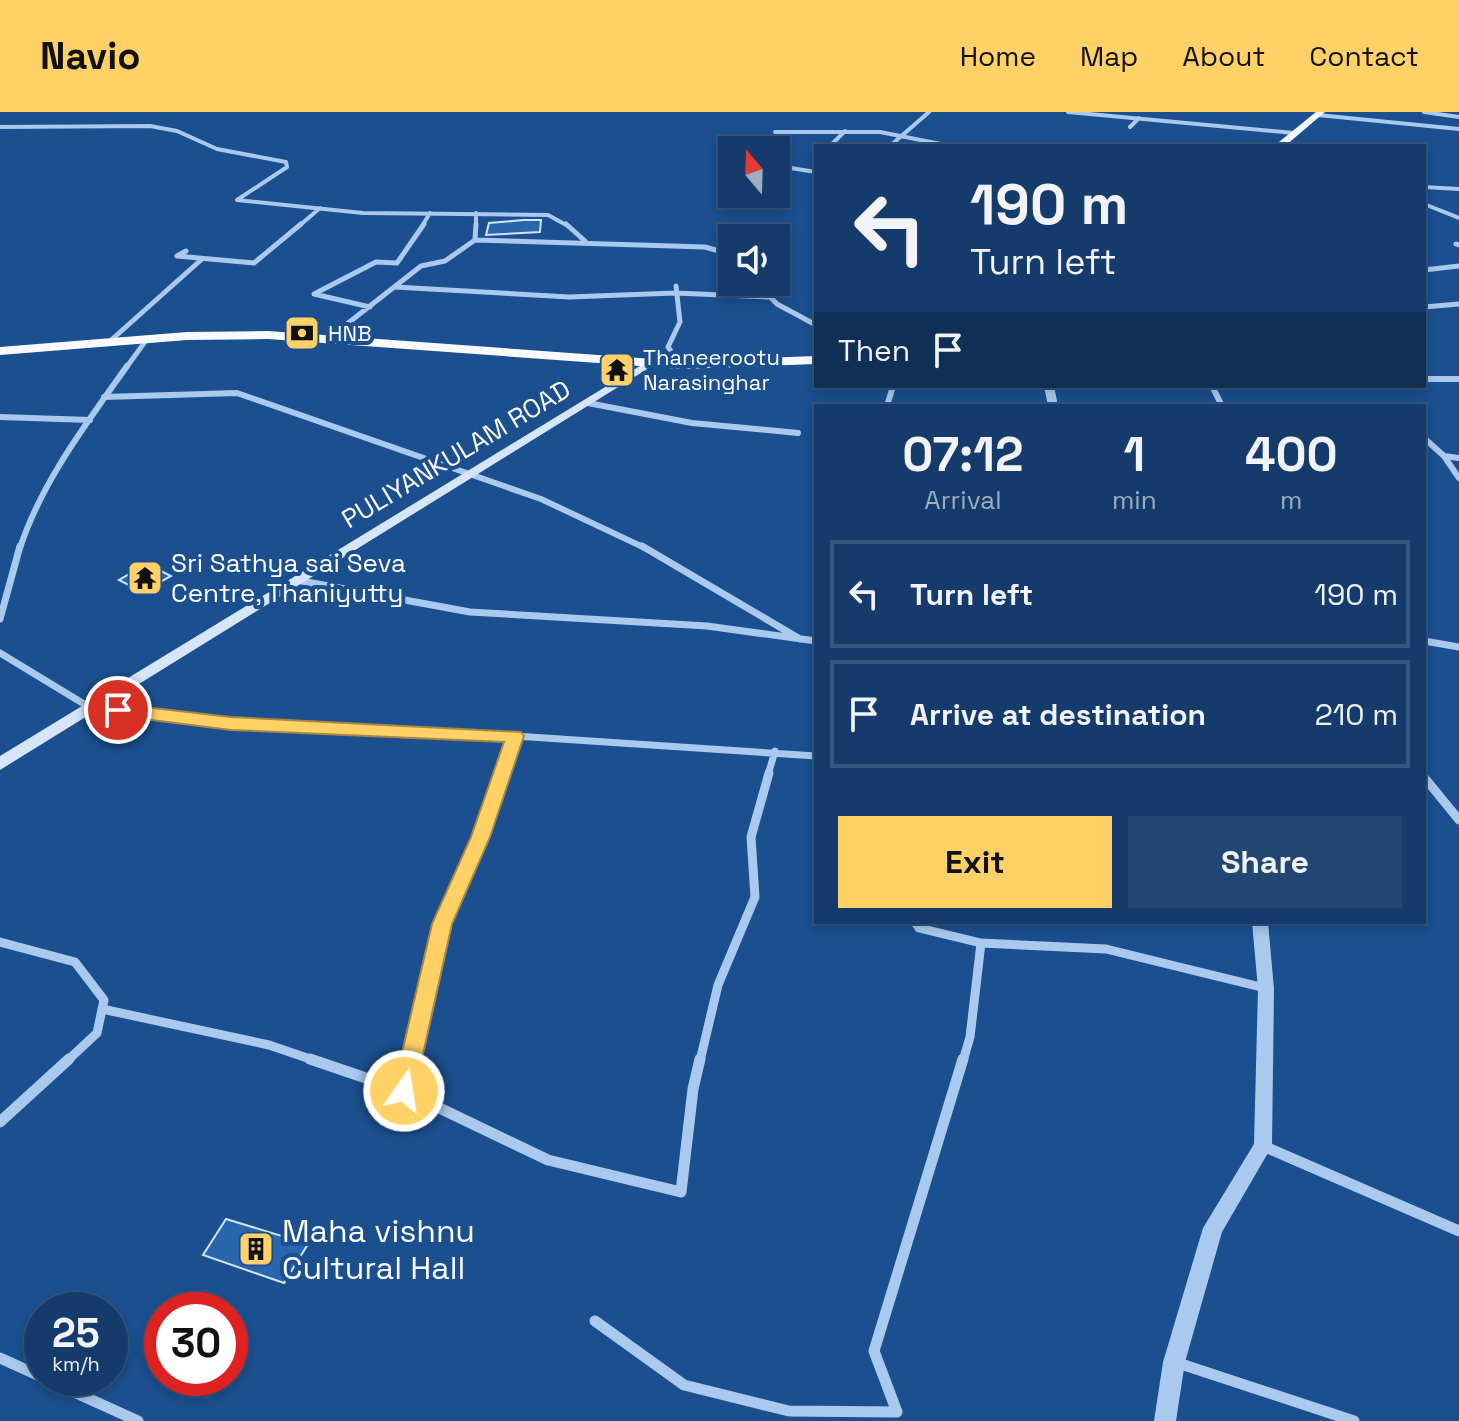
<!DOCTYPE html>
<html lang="en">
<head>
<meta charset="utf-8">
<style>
  :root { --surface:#143b6b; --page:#214673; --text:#f1f3f6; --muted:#9dadc1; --line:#33557e; --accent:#ffd166 }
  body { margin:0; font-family:"Space Grotesk",sans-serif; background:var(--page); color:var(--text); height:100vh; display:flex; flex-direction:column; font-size:30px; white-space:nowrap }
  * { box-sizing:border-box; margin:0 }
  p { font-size:26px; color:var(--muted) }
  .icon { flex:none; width:44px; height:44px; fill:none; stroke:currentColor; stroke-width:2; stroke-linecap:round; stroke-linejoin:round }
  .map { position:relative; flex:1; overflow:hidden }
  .side { position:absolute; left:814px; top:292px; width:612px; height:520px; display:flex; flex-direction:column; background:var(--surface); border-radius:0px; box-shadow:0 4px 12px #0003,0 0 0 2px var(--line) }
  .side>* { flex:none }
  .banner { position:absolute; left:814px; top:32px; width:612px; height:244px; border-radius:0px; box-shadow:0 4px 12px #0003,0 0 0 2px var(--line); background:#143b6b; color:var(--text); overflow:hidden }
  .needle { width:52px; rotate:341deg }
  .fabs { position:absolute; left:718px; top:24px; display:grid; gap:16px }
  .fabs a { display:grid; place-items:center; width:72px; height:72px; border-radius:0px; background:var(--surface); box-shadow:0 4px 12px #0003,0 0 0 2px var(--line); font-size:40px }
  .speed { position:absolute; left:24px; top:1180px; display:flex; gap:16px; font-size:40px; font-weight:700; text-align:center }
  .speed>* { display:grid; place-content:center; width:104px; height:104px; border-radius:50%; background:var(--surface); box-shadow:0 4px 12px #0003,0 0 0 2px var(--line); line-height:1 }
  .speed small { font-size:20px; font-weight:400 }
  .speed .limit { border:12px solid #d22; background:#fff; color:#111 }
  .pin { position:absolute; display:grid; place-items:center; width:68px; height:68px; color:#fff; margin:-34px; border:4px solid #fff; border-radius:50%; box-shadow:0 2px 8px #0007 }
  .me { position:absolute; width:88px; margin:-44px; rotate:13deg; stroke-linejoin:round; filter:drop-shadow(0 0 6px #0008) }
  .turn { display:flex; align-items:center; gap:28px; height:168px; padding:0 24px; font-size:36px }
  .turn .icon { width:104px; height:104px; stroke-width:2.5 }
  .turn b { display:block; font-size:56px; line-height:68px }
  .then { display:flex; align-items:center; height:76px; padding:0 24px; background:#0003; gap:16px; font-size:30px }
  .eta { display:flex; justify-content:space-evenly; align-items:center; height:136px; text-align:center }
  .eta b { font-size:48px; font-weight:700; line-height:56px }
  .action { display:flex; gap:16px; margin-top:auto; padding:16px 24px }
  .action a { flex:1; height:92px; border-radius:0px; background:var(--accent); color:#111; font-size:32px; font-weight:700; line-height:92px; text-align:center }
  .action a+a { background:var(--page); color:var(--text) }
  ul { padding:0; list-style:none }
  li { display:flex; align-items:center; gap:24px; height:108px; margin:0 16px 12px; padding:0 8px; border:4px solid var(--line); border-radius:0px }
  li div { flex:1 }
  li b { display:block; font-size:30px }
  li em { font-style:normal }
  header { display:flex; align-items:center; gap:48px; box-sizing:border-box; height:112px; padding:0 40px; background:var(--accent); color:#111 }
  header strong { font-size:38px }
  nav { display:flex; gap:44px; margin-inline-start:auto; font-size:28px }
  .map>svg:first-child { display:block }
  .building { fill:#2a66ad; stroke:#cfe3fa; stroke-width:2 }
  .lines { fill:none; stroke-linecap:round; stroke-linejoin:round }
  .minor-far5 { stroke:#a9c9ee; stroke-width:4 }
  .minor-far4 { stroke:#a9c9ee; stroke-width:5 }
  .minor-far3 { stroke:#a9c9ee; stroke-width:6 }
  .minor-far2 { stroke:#a9c9ee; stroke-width:7 }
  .minor-far1 { stroke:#a9c9ee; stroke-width:9 }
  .minor { stroke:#a9c9ee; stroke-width:11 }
  .tertiary { fill:#a9c9ee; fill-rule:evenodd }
  .secondary { fill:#d6e6fa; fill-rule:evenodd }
  .trunk { fill:#f8faff; fill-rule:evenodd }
  .route { fill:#ffd166; stroke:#a68842; stroke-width:2 }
  .labels { text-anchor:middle; stroke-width:8; stroke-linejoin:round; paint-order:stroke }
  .far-poi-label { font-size:22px; fill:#fff; stroke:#1b4f8f; text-anchor:start }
  .street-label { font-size:26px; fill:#fff; stroke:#1b4f8f }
  .poi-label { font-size:26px; fill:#fff; stroke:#1b4f8f; text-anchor:start }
  .near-poi-label { font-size:32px; fill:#fff; stroke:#1b4f8f; text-anchor:start }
</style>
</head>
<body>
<header>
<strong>Navio</strong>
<nav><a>Home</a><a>Map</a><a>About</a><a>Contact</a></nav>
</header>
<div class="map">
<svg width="1459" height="1309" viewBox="0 0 1459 1309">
  <rect width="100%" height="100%" fill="#1b4f8f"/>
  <path class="building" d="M524 108H541L540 120 486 123 489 111Z
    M147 452 171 464 142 480 119 468Z
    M226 1107 308 1132 284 1171 203 1143Z"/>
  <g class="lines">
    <path class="minor-far5" d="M1068 0 1294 21
      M1424 0 1459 5
      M1318 3 1459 17
      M0 15 150 14 177 19 217 37 286 50 287 55 237 88 363 101 548 103 568 114
      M1130 15 1139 6
      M775 20H880L951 34
      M830 34 845 19
      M890 34 929 0
      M784 55 816 60
      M1424 75 1459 77
      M1424 92 1459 106
      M299 114 320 96
      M422 114 430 101
      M476 114V101"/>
    <path class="minor-far4" d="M566 112 585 129
      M475 128 476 112
      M1456 132 1459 133
      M186 139 177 144 254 151 301 112
      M1424 158 1459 154
      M756 170 777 192 816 213
      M676 174 680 210 668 235 681 253
      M395 175 569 185 675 181 769 185
      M370 195 314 182 376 150 397 151 424 112
      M1424 195 1459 192
      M329 226 421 154 445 149 475 128 705 135 719 139 732 149
      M109 230 202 147
      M126 256 147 227"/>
    <path class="minor-far3" d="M1424 267H1459
      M1212 274 1222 294
      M104 285 237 281 541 387 645 436
      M588 291 692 311 798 321
      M887 294 893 274
      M0 305 90 308
      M1424 326 1444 344 1459 366
      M1444 344 1459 346
      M20 436C42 369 87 311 127 254"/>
    <path class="minor-far2" d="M642 434 800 527
      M296 468 470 500 707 514 816 529
      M0 507 20 434
      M1424 529 1459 535
      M0 541 89 595 231 611 515 624 816 644
      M502 663 515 624
      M768 663 775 639"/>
    <path class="minor-far1" d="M1424 665 1459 708
      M915 810 919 816 981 831 1106 837 1265 876
      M0 830 75 850 104 888 97 921 67 949
      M102 897 269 933 316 949
      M411 949 442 812 480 725 502 661
      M700 949 718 873 755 785 751 725 769 661
      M963 949 970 925 981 831"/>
    <path class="minor" d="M310 947 404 979 411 947
      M404 979 548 1048 681 1080 693 977 700 947
      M0 1010 69 947
      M1263 1034 1459 1119
      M595 1209 684 1273 789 1299 897 1300 874 1239 963 947
      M0 1246 42 1265
      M1175 1250 1354 1309
      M43 1266 138 1309"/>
    <path class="tertiary" d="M1044 274H1054L1058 294H1048Z
      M1252 810H1268L1274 877 1272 1034 1222 1120 1185 1250 1176 1309H1154L1163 1250 1203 1116 1254 1032 1258 877Z"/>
    <path class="secondary" d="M648 249 657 251 0 658V644Z"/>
    <path class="trunk" d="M1316 0H1325L1285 34H1274Z
      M268 219 681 249 816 244V252L681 257 268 227 187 228 0 243V235L187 220Z"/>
  </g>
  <path class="route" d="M118 592 231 605 521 620 524 624 490 725 452 812 413 987 404 991 396 987 393 979 432 812 471 725 504 630 231 618 112 603 109 598Z"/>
  <defs>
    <symbol id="bank-square" viewBox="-11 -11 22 22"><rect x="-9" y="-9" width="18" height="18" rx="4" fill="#ffd166" stroke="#1b4f8f"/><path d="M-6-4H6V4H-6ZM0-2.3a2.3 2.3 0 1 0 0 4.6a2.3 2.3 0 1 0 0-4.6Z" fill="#111"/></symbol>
    <symbol id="temple-square" viewBox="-11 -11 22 22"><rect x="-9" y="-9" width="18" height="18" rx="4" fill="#ffd166" stroke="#1b4f8f"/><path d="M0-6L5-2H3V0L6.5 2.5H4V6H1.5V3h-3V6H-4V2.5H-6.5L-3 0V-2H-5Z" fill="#111"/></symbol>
    <symbol id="building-square" viewBox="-11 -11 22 22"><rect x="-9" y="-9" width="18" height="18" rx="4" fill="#ffd166" stroke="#1b4f8f"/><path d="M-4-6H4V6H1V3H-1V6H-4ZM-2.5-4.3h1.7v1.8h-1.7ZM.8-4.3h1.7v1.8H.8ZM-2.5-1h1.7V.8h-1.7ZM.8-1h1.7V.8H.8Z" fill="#111"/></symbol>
  </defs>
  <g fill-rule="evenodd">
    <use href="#bank-square" x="282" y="201" width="40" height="40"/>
    <use href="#temple-square" x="597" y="238" width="40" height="40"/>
    <use href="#temple-square" x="125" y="446" width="40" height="40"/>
    <use href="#building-square" x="236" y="1117" width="40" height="40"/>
  </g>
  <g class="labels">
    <g class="far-poi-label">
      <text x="328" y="229">HNB</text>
      <text x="643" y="253">Thaneerootu<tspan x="643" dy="25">Narasinghar</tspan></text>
    </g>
    <g class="street-label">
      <text transform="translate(456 342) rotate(-31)" y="9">PULIYANKULAM ROAD</text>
    </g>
    <g class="poi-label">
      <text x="171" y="460">Sri Sathya sai Seva<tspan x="171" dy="30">Centre, Thaniyutty</tspan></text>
    </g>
    <g class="near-poi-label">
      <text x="282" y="1130">Maha vishnu<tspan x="282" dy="37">Cultural Hall</tspan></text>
    </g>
  </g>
</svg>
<div class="fabs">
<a><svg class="needle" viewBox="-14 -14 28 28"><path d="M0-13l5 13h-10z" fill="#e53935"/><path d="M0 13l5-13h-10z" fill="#9dadc1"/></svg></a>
<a><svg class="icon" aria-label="sound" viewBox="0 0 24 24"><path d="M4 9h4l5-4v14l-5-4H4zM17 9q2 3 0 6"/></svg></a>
</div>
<div class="speed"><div>25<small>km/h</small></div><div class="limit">30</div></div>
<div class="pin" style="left:118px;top:598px;background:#d93025"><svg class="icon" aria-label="arrive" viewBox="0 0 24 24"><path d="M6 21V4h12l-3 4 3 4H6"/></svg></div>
<svg class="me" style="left:404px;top:979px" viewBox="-20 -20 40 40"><circle r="17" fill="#ffd166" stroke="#fff" stroke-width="3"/><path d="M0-11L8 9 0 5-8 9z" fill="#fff"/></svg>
<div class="banner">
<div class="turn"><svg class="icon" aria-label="left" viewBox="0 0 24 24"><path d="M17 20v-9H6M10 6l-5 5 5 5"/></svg><div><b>190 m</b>Turn left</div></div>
<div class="then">Then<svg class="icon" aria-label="arrive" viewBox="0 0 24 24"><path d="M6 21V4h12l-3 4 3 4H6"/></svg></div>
</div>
<section class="side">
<div class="eta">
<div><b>07:12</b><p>Arrival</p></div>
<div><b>1</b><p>min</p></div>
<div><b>400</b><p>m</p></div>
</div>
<ul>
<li><svg class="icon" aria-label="left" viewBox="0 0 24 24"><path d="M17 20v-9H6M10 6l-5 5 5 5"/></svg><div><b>Turn left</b></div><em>190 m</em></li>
<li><svg class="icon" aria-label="arrive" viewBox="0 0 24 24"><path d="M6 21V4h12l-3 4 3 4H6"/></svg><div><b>Arrive at destination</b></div><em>210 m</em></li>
</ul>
<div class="action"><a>Exit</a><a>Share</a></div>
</section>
</div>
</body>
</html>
